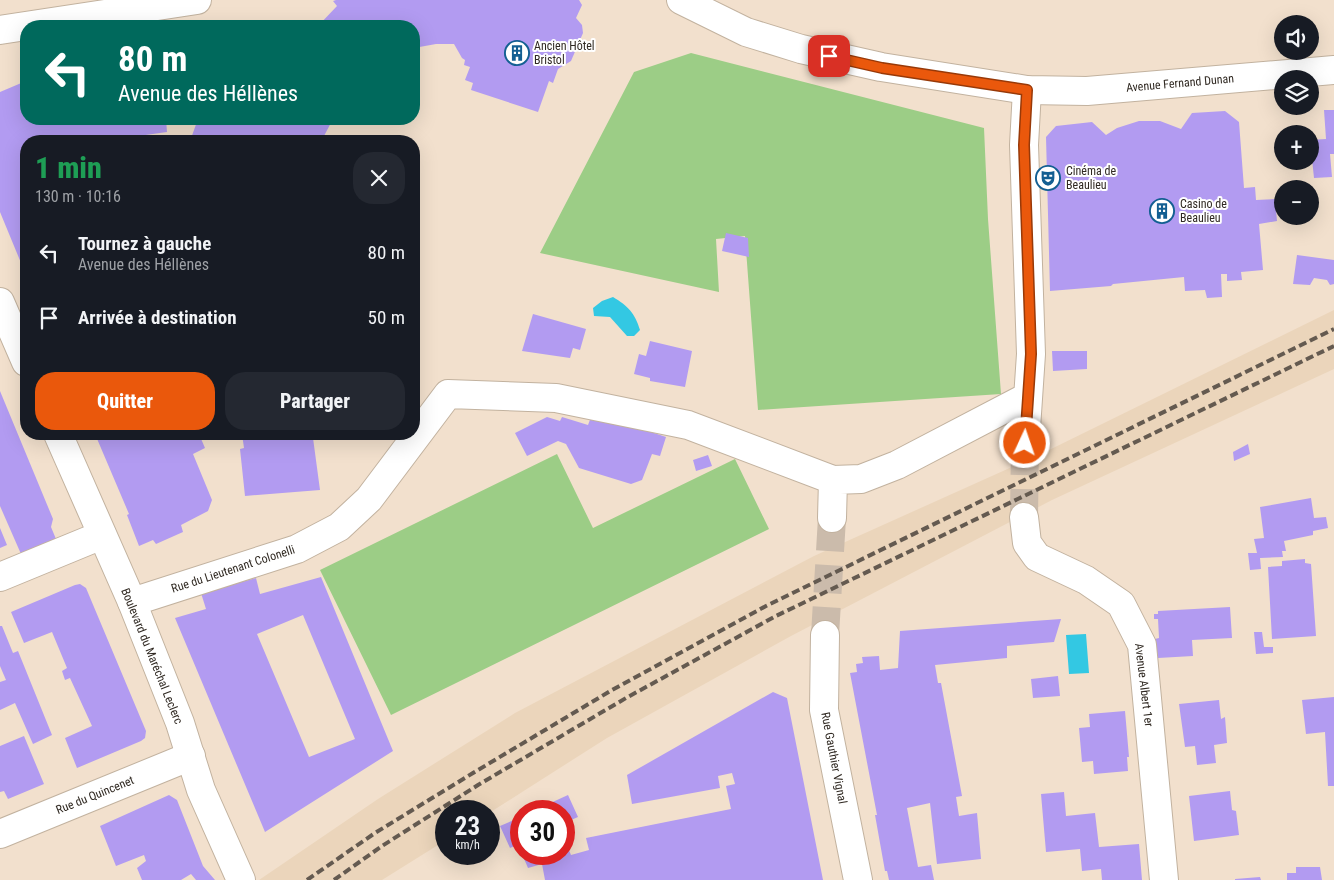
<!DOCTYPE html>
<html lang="fr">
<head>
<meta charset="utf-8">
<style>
  :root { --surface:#171b24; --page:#242831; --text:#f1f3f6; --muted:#9ea1a6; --accent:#ea580c }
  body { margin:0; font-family:"Roboto Condensed",sans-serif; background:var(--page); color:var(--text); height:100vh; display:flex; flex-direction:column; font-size:19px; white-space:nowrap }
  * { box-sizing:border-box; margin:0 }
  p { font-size:16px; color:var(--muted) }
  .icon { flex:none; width:28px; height:28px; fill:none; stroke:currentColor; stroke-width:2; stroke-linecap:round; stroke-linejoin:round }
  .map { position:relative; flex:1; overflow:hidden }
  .sheet { position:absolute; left:20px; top:135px; width:400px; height:305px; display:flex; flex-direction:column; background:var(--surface); border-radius:20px; box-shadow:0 5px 20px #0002 }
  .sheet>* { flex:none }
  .hud { position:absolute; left:20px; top:20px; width:400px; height:105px; border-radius:20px; box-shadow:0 5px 20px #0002; background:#00695c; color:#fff; overflow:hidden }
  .fabs { position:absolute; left:1274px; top:15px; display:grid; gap:10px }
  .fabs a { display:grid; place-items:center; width:45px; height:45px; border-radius:50%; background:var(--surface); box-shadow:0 5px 20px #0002; font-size:25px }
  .speed { position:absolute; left:435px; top:800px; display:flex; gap:10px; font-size:25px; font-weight:700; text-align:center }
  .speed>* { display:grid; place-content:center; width:65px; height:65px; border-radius:50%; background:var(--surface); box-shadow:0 5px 20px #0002; line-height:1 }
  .speed small { font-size:12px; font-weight:400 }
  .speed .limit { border:8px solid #d22; background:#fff; color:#111 }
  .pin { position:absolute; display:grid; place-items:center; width:42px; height:42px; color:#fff; margin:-21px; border-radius:10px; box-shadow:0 2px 8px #0006 }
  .me { position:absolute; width:55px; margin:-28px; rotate:3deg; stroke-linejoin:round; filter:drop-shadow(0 0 4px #0008) }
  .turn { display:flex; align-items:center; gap:18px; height:105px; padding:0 15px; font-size:22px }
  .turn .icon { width:65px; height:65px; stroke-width:2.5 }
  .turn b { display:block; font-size:35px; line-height:42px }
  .round { display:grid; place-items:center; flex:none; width:52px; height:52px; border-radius:20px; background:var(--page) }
  .headline { display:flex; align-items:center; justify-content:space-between; height:85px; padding:0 15px }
  h1 { font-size:30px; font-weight:800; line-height:38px; color:#1e9e55 }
  .button { display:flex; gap:10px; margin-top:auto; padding:10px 15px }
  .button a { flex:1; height:58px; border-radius:20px; background:var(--accent); color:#fff; font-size:20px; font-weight:800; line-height:58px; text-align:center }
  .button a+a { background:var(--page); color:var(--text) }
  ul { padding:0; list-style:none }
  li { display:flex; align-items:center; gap:15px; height:65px; padding:0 15px }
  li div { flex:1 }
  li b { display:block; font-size:19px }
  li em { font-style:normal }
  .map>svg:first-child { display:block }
  .built { fill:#ebd5bb }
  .green { fill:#9ccd86 }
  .water { fill:#33c8e3 }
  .building { fill:#b29bf1; fill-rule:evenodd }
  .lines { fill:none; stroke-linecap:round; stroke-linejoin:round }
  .minor-tunnel { stroke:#cbbbab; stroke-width:28; stroke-dasharray:28 14; stroke-linecap:butt }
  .minor-casing { stroke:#c2b29f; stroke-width:30 }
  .secondary-casing { stroke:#c2b29f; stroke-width:30 }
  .minor { stroke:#fff; stroke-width:28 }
  .secondary { stroke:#fff; stroke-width:28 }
  .rail { stroke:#645a50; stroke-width:4; stroke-dasharray:8 4; stroke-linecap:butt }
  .route-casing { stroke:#983908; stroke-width:12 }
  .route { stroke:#ea580c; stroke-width:9 }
  .labels { text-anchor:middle; stroke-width:4; stroke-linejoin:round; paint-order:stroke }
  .poi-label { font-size:12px; fill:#302922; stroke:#fff; text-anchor:start }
  .street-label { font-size:12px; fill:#302922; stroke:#fff }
</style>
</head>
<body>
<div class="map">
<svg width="1334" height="880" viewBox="0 0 1334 880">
  <rect width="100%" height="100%" fill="#f2e0cd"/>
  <path class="built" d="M1334 310V369L1052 500 791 636 607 738 489 813 446 811V840L382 880H259L378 799 515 713 814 556 1043 453Z"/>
  <path class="green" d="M691 53 984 128 988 219 1001 394 758 410 745 236 716 239 719 292 540 253 634 72Z
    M557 454 593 528 735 459 769 529 391 715 320 570Z"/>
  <path class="water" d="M613 297C628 306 635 313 640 330L634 336H627L610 317 594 316 593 308 602 301Z
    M1086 634 1089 673 1069 674 1066 635Z"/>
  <path class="building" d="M336 0H579L582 5 576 18 582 25 583 33 571 61 558 69 553 83 549 81 538 112 471 90 473 83 465 80 470 67 464 65 465 60 462 58 454 44H436L414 48V26H318L337 6 333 1Z
    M26 81V119H166L167 132 103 141H26V275L0 212V92Z
    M1324 110H1334V154H1330L1332 177 1314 178 1310 140 1326 139Z
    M1225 111 1239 122 1244 188 1255 187 1256 200 1275 199 1277 221 1259 224 1263 270 1241 272 1242 280 1227 281V274H1221L1222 297 1207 298 1205 290 1185 291 1184 277 1113 284 1111 286 1050 291 1046 137 1056 126 1092 122 1106 135 1117 128 1139 121H1160L1181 129 1192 113Z
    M198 119H225L239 124 241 119H333L324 136 339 141H190Z
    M726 233 748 238 749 257 722 251Z
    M1297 255 1334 260V284L1330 285 1327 280 1314 278 1310 285 1293 284Z
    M533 314 586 329 580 350 573 348 570 358 522 351Z
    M650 341 692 351 685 387 650 381V378L634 374 639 354 646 356Z
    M1052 351H1087V369L1053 371Z
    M0 391 53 519 51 527 56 539 21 554 0 506Z
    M547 417 560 421 562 417 588 425 591 417 612 419 666 437 660 456 652 454 642 480 631 484 579 468 566 444 558 441 527 456 515 433Z
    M95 434H199L205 448 193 454 212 500 208 511 181 525 183 532 156 544 153 540 139 546 127 515 129 514Z
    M242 434H311V438H313L320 490 245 496 240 449 244 448Z
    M1248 444 1250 454 1234 461 1233 452Z
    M708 455 712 466 696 471 693 460Z
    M1311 498 1314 518 1326 517 1328 528 1313 531V535L1284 541 1286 551H1282L1283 557 1260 558 1261 569 1250 570 1248 553H1257L1254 539 1264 538 1260 507Z
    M0 528 7 545 0 548Z
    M1305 559V563L1311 564 1316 636 1272 639 1268 567 1282 566V561Z
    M321 577 393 751 265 832 175 618 206 609 201 593 256 578 260 594ZM303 615 355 739 309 757 257 634Z
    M80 584 86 588 146 731 145 738 141 741 77 768 65 738 92 726 70 678 65 680 62 671 67 668 52 632 24 643 11 612 75 585Z
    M1230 607 1232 638 1192 640 1193 656 1158 658 1155 639 1159 638 1158 619H1154V614H1158V611Z
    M1061 619 1054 642 1007 646V658L935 665 938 683H941L962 796 956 797 959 816 977 813 981 859 937 864 930 803 907 808 918 867 931 865 934 880H889L887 871H885L875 815H877L850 673 857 672 856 664 863 663 862 657 879 656 880 670 898 668 900 631Z
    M0 626H2L13 653 18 651 52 735 33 744 15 703 0 710V682L6 680 0 666Z
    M1254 632H1262L1264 647H1273V653L1256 654Z
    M1058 676 1060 696 1033 698 1031 679Z
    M773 692 787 698 823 880H545L542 864 528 868 522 854H564V838L571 855 589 850 586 838 731 809 726 786 735 784 732 773 718 776 720 788 632 804 627 775Z
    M1334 697V786H1328L1325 732 1306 734 1302 700Z
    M1219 700 1221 719 1225 717 1227 743 1214 745 1216 763 1197 765 1195 746 1185 747 1179 704Z
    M1125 711 1129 757H1127L1128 771 1094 774 1093 761 1082 762 1079 728 1090 727 1089 714Z
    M24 736 44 784 8 799 4 791 0 792V746Z
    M1230 791 1232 810 1236 811 1239 835 1194 841 1189 796Z
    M1064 792 1066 816 1095 813 1099 847 1139 844 1142 880H1102L1101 869 1082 871 1080 849 1046 852 1041 794Z
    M169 795 177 800 203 866 215 880H196L191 874 181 880H142L137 868 146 861 144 855 116 866 100 826Z
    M568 795 578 817 564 823V811H533Z
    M521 817V853L517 845 510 848 500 826Z
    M1296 867H1320L1322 880H1287V873H1296Z
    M1260 877 1261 880H1235V879Z"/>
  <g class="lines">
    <path class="minor-tunnel" d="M1024 517 1025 443
      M825 635 832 518"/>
    <defs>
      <path id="minor" d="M1025 443 1031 354 1024 145 1027 90
        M1024 517 1027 543 1037 557 1086 580 1121 604 1142 645 1164 880
        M832 518 833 480
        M0 577 102 535
        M132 602 297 549 339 527 369 499 448 394 556 398 688 425 833 480 861 479 897 465 1027 397
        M825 635 824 710 858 880
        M0 834 191 756"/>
      <path id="secondary" d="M681 0 746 32 801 49 881 67 1027 90 1087 91 1334 70
        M0 30 197 0
        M0 302 26 362
        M58 434 132 602 180 723 201 790 241 880"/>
    </defs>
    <use href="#minor" class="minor-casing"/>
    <use href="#secondary" class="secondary-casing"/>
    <use href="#minor" class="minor"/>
    <use href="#secondary" class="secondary"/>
    <path class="rail" d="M307 880 375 833 473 773 612 690 766 606 1334 329
      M334 880 382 846 478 785 626 698 776 616 1334 346"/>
  </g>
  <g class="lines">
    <defs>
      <path id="route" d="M829 56 882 68 1027 90 1024 145 1031 354 1025 443"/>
    </defs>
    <use href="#route" class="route-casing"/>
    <use href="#route" class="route"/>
  </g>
  <defs>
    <symbol id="building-ring" viewBox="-11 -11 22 22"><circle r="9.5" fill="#fff" stroke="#135f92" stroke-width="1.5"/><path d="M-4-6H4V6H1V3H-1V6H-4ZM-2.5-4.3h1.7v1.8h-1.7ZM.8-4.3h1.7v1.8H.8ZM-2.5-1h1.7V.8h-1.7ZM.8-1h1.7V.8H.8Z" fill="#135f92"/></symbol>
    <symbol id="theatre-ring" viewBox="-11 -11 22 22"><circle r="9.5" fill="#fff" stroke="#135f92" stroke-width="1.5"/><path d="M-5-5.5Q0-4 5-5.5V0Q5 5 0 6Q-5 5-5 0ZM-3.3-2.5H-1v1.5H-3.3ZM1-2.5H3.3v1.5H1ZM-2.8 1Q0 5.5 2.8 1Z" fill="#135f92"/></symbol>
  </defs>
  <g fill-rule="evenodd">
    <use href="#building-ring" x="503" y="39" width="28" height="28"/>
    <use href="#theatre-ring" x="1034" y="164" width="28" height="28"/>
    <use href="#building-ring" x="1148" y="197" width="28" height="28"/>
  </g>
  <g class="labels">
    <g class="poi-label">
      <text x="534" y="50">Ancien Hôtel<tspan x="534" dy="14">Bristol</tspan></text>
      <text x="1066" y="175">Cinéma de<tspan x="1066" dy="14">Beaulieu</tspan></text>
      <text x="1180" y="208">Casino de<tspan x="1180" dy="14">Beaulieu</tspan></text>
    </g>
    <g class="street-label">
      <text transform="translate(1180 83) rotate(-5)" y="4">Avenue Fernand Dunan</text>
      <text transform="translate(233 569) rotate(-18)" y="4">Rue du Lieutenant Colonelli</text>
      <text transform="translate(152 656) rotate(68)" y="4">Boulevard du Maréchal Leclerc</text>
      <text transform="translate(1144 685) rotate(83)" y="4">Avenue Albert 1er</text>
      <text transform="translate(834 758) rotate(79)" y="4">Rue Gauthier Vignal</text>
      <text transform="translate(95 795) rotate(-22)" y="4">Rue du Quincenet</text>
    </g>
  </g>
</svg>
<div class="fabs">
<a><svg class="icon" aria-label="sound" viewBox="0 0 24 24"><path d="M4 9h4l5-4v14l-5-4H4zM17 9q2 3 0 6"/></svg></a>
<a><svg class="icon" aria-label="layers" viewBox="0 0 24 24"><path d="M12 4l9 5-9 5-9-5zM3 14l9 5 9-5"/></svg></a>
<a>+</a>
<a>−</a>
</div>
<div class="speed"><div>23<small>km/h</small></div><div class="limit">30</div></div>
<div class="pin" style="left:829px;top:56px;background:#d93025"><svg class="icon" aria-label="arrive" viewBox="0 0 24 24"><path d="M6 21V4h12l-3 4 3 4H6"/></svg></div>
<svg class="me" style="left:1025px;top:443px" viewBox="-20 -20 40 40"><circle r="17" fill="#ea580c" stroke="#fff" stroke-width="3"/><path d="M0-11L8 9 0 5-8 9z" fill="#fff"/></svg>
<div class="hud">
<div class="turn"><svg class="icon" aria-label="left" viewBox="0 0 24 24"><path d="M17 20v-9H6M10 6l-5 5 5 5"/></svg><div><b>80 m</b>Avenue des Héllènes</div></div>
</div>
<section class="sheet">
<div class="headline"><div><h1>1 min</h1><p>130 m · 10:16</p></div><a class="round"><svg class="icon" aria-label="close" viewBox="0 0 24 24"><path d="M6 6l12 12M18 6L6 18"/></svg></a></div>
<ul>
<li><svg class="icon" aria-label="left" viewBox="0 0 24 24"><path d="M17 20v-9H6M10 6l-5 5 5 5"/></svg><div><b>Tournez à gauche</b><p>Avenue des Héllènes</p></div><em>80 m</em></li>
<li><svg class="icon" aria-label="arrive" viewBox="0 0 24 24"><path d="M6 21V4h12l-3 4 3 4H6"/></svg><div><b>Arrivée à destination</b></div><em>50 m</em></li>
</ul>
<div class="button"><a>Quitter</a><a>Partager</a></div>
</section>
</div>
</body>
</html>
